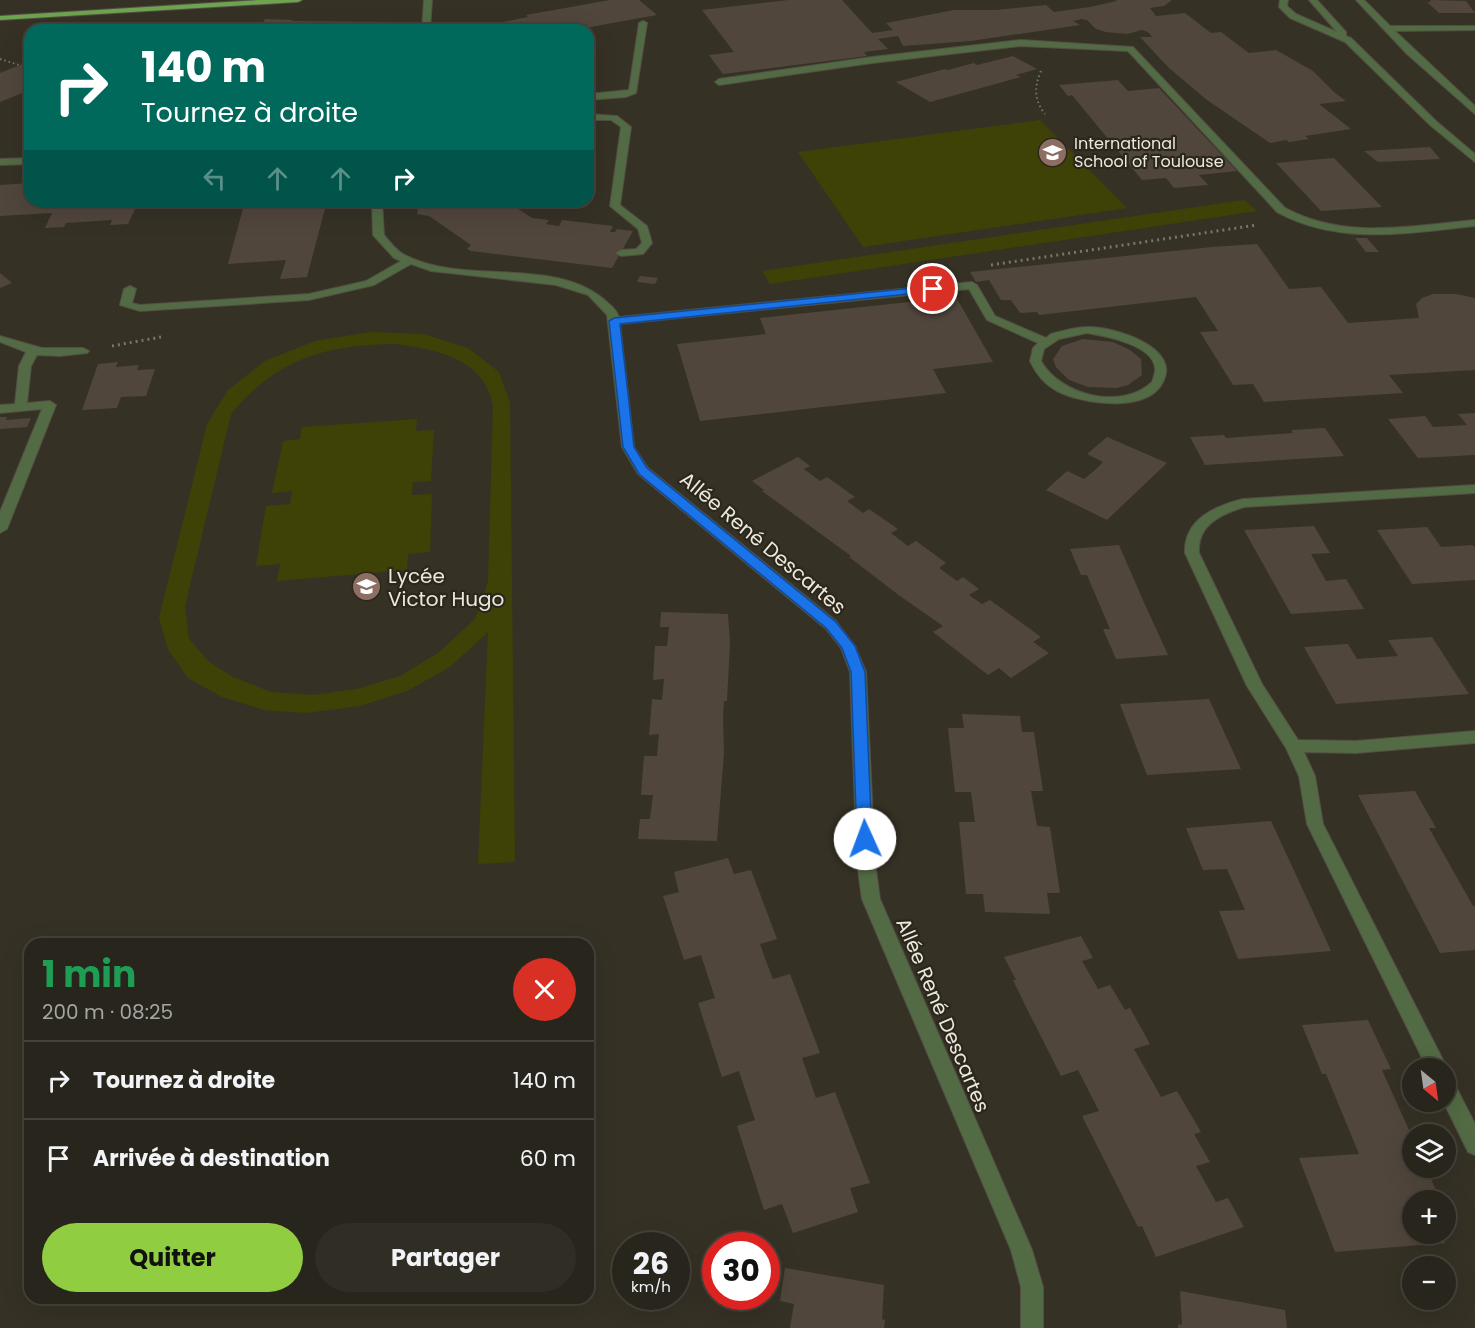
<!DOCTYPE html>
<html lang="fr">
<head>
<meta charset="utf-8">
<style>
  :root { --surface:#28251c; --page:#302d25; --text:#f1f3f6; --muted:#a5a5a3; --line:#44423b; --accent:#91cd40 }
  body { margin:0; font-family:Poppins,sans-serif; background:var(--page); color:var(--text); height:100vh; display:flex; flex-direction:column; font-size:22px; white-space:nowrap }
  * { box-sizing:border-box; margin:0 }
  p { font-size:20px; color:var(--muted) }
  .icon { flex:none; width:33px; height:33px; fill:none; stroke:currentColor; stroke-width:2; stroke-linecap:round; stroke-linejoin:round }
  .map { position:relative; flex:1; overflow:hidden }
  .panel { position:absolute; left:24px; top:938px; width:570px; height:366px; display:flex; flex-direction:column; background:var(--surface); border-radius:18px; box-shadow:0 6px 24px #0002,0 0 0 2px var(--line) }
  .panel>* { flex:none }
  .guide { position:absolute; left:24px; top:24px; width:570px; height:183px; border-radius:18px; box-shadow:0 6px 24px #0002,0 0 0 2px var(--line); background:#00695c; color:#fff; overflow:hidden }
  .needle { width:39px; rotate:151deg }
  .buttons { position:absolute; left:1402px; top:1058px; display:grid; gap:12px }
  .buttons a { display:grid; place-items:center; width:54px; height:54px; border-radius:50%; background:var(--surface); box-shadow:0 6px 24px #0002,0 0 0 2px var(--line); font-size:30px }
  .speed { position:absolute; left:612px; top:1232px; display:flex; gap:12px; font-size:30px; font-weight:700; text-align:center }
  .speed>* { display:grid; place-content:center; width:78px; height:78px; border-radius:50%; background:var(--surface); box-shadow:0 6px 24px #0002,0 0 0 2px var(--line); line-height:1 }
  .speed small { font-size:15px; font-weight:400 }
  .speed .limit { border:9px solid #d22; background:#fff; color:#111 }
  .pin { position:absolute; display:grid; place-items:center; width:51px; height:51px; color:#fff; margin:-26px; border:3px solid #fff; border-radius:50%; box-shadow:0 2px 6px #0007 }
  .me { position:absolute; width:66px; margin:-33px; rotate:358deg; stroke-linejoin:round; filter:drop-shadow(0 0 4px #0008) }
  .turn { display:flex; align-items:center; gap:21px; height:126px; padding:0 18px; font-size:27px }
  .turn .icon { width:78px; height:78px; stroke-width:2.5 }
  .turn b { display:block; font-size:42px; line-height:51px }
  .lanes { display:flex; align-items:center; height:57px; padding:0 18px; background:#0003; justify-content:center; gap:30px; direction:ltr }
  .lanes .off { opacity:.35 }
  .round { display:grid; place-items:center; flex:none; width:63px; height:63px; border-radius:32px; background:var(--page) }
  .overview { display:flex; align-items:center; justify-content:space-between; height:102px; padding:0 18px }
  h1 { font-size:36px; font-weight:700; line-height:45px; color:#1e9e55 }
  .button { display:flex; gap:12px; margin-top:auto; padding:12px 18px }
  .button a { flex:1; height:69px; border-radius:36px; background:var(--accent); color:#111; font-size:24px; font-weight:700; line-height:69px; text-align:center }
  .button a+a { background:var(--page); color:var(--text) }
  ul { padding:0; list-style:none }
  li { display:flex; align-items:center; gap:18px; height:78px; padding:0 18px; border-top:2px solid var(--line) }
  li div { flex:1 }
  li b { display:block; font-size:22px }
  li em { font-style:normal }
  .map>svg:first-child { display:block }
  .green { fill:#3f4206; fill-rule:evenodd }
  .building { fill:#51463c }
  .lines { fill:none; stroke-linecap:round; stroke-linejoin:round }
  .minor-casing { stroke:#534e43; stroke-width:2 }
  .major-casing { stroke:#534e43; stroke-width:2 }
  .path-far1 { stroke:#79756a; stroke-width:2; stroke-dasharray:1.5 3; stroke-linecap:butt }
  .path { stroke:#79756a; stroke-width:3; stroke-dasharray:2 4; stroke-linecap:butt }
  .minor { fill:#526b44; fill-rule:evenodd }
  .major { fill:#6ea350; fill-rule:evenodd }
  .route { fill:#1a73e8; stroke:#114b97; stroke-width:1.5 }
  .labels { text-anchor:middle; stroke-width:4.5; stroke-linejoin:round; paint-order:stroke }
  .far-poi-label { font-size:16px; fill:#ebe8e0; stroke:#2c271b; text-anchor:start }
  .street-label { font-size:20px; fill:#ebe8e0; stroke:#2c271b }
  .poi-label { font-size:20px; fill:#ebe8e0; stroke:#2c271b; text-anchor:start }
</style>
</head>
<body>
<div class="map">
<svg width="1475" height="1328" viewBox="0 0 1475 1328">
  <rect width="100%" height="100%" fill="#363125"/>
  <path class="green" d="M1040 120 1127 208 863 247 798 152Z
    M1244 200 1257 211 770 284 762 271Z
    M370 332 423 334 468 348 499 372 510 403 515 862 478 864 488 632 450 667 407 691 360 706 306 713 264 710 222 697 188 678 168 649 159 618 207 424 228 390 265 361 315 341ZM395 344C435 349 484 358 493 405L488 582 475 619 438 653 400 676 357 689 313 695 271 692 233 677 208 661 189 639 185 606 231 414C276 359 325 345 395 344Z
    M417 419 416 431 434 430 431 481 413 482 412 495 432 494 430 552 408 554 407 570 277 581 280 564 256 566 266 506 290 504 292 491 272 493 283 441 300 439 302 427Z"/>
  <path class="building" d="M610 0H639L657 15 574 30H463L528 17 526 15Z
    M788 0H842L872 33 893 30 886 23 954 10H996L1046 5 1054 12 1090 7 1117 1 1115 0H1172L1164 6 1150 8 1156 16 1185 13 1211 33 1221 32 1249 53 1276 50 1313 71 1335 93 1346 101 1319 104 1351 129 1305 136 1309 139 1289 142 1286 140 1270 143 1207 100 1168 67 1140 37H1152L1148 32 1142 30 1127 34 1106 32 1096 29 1087 20 1081 19 1073 21 1080 25 971 41 903 46 898 36 878 39 888 49 864 52 867 56 723 74 709 55 734 52 702 10Z
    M1430 0 1466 1 1475 13H1439L1427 2H1431Z
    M265 19 293 20 291 21 397 22 393 30H262L265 26H261Z
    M1013 56 1037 69 1016 75 1021 77 930 102 896 82 945 69 948 70 974 63 977 65Z
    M30 61V90L0 102V73Z
    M1118 80 1128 91 1159 88 1237 171 1199 175 1208 185 1174 188 1166 178 1142 180 1072 95 1068 96 1059 85Z
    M1430 147 1440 159 1378 162 1364 151Z
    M1334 158 1382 207 1321 211 1276 163Z
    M30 183V201H236V203H227L226 207 208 208 210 204 135 209 128 224 110 225 112 220 66 223 64 227 45 228 52 213 0 216V185Z
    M245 201H327L307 277 280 279 286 260 228 264Z
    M419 201H506L532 218 549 220 546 224 559 226 562 220 613 226 610 232H615L617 229 633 231 612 268 471 251 467 249 471 245 429 216 417 214Z
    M1355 238H1367L1379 252H1366Z
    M1257 244 1289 289 1321 287 1348 323 1419 318 1416 304 1422 298 1433 294H1456L1475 298V370L1389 375 1403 393 1264 402 1253 384 1233 385 1200 332 1218 331 1196 297 1039 315 1037 312 1020 313 1011 300H1001L989 280 976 282 970 272 1212 247Z
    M0 273 12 283 0 288Z
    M640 276 658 278 655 284 637 282Z
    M956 297 993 362 933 369 946 393 700 421 677 344 766 334 760 318Z
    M1083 339 1113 342 1130 350 1141 359 1142 375 1128 385 1117 388 1088 387 1069 380 1056 367 1053 359 1062 346Z
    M118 362 116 367 139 365 137 370 155 369 146 396 121 397 117 408 82 410 98 364Z
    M1475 413V455L1418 458 1388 419 1425 416 1433 427 1467 425 1458 414Z
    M0 417H7L6 420 31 418 27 427 0 429Z
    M1325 428 1344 456 1205 465 1190 437 1224 435 1226 438 1293 433 1291 430Z
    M1107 437 1167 463 1107 520 1046 490 1067 471 1084 479 1094 471 1103 462 1087 454Z
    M798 457 810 466 804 469 820 481 827 477 855 497 847 501 863 513 869 509 898 529 891 533 908 546 916 541 946 563 939 568 957 581 963 577 979 589 969 595 982 604 990 600 1041 637 1033 642 1049 653 1011 678 999 668 988 675 933 632 943 626 900 596 849 557 851 556 762 491 764 490 752 481Z
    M1314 526 1330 553 1311 554 1326 581 1346 579 1364 609 1291 614 1244 530Z
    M1427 527 1441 547 1473 545 1475 548V580L1412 584 1377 530Z
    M1119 545 1142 598 1168 655 1116 659 1103 629H1110L1098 601 1087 575H1081L1070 549Z
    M661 612 728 614 730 643 727 701H724L723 718 724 753 717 841 638 839 640 819H650L653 795H641L644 756H657L659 734 649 735 652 699 662 700 664 679 653 680 655 646H667L669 627H660Z
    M1432 637 1469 694 1336 704 1304 647 1348 644 1357 659 1398 656 1388 640Z
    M1209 699 1241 769 1147 775 1120 704Z
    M962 714 1020 716 1022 732H1034L1043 791H1031L1037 826 1050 827 1060 893H1047L1050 914 985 912 983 894H966L959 822H975L971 792H955L948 728H964Z
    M1415 791 1436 828H1429L1473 906H1475V950L1440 953 1358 795Z
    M1271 821 1315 916 1331 951 1238 959 1219 911 1245 910 1227 869 1203 870 1186 828Z
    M728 858 734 874 751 870 777 939 760 944 766 961 773 979 790 974 820 1053 802 1058 816 1098 835 1092 870 1183 850 1188 858 1212 793 1233 782 1204 764 1210 737 1126 755 1120 739 1071 722 1077 698 1003 715 998 701 955 684 960 663 896 679 892 674 872Z
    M1081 936 1093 958 1082 961 1098 989 1110 985 1125 1010 1130 1008 1150 1044 1134 1049 1161 1097 1177 1091 1201 1132 1194 1134 1210 1162 1196 1166 1216 1202 1228 1198 1244 1227 1156 1257 1142 1226 1138 1227 1082 1116 1099 1111 1078 1070 1061 1076 1024 1003 1013 980H1016L1004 957Z
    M1368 1020 1391 1069 1382 1070 1413 1139V1167H1426L1438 1195 1424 1196 1426 1200H1413V1233H1440L1445 1243 1335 1252 1299 1158 1359 1154 1326 1074H1322L1302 1025Z
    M785 1268 884 1285 882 1319 885 1320 884 1328H790L794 1304 780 1301Z
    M1180 1291 1285 1310 1287 1328H1178V1324L1182 1325Z"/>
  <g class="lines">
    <defs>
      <path id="minor" d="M424 0H432L430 30H422Z
        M1280 0H1288L1287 6 1296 14 1337 32 1309 0H1317L1346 32V36L1351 38 1436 121 1475 154V162L1430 125 1345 42 1290 18 1279 7Z
        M1356 0H1364L1390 26H1475V30L1395 31 1475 106V114L1407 54Z
        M643 21 647 23 636 93 626 97 588 100V94L629 90 639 23Z
        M1021 40 1133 47 1285 208C1344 240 1410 226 1475 220V226C1408 233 1340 246 1277 212L1128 51 1021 46 872 63 719 85 715 82 719 79 872 57Z
        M588 114 617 116 631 127 620 205 647 226 652 243 643 254 621 256 616 253 621 250 636 249 642 243 638 229 610 206 621 127 611 120H588Z
        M30 158V164L0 165V159Z
        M372 201H382L384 235C389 241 396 250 403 254 463 287 557 254 608 303 613 307 617 311 619 317L972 282 977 285 995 316 1046 338 1051 334C1062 331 1075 327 1087 327 1112 326 1182 347 1163 382 1147 414 1082 404 1057 391 1044 384 1036 374 1030 361L1033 348 1038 343 987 320 969 289 620 324 634 447 648 468 836 621 855 646 866 672 875 863 880 899 1032 1250 1043 1287V1328H1021V1287L1011 1250 862 899 857 863 850 672 841 648 826 629 638 474 622 447 607 315 588 295 556 285 431 271 411 264 374 285 309 300 140 311 120 305 124 289 130 286 136 289 132 303 140 305 309 294 366 281 401 261 394 258 373 235ZM1087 333C1105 336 1153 345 1155 368 1156 372 1153 378 1152 382 1121 411 1060 395 1041 361L1044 349 1059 339Z
        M0 336 42 348H83L89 351 87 353 60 356 37 355 31 366 27 403 50 401 56 405 7 529 0 533V512L42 409 0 413V405L15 404 19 366 26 352 0 342Z
        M1475 485V493L1244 507C1220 515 1197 525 1199 553L1262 684 1298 740 1356 741 1475 731V743L1356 753 1304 752 1315 776 1323 824 1444 1062 1447 1068 1446 1069 1427 1068 1307 824 1299 776 1286 748 1247 686 1185 553C1184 519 1215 506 1243 499Z
        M1446 1078 1453 1081 1475 1124V1155L1468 1152 1443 1101H1446Z"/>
      <path id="major" d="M259 0H302L298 2 0 20V16Z"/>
    </defs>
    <use href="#minor" class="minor-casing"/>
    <use href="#major" class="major-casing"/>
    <path class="path-far1" d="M0 59 19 65
      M1041 71C1034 87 1034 100 1045 114"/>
    <path class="path" d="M991 265 1257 225
      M112 346 161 337"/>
    <use href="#minor" class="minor"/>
    <use href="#major" class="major"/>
  </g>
  <path class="route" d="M933 286 938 289 937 291 620 324 634 447 647 468 836 622 855 646 865 672 872 839 870 844 865 846 859 844 857 839 851 672 842 648 826 628 639 474 623 447 609 321 614 318Z"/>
  <defs>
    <symbol id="school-disc" viewBox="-11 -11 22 22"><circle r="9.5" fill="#8d6e63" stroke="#2c271b"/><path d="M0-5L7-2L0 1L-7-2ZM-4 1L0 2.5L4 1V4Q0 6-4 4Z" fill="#fff"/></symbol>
  </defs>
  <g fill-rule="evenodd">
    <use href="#school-disc" x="1036" y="136" width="33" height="33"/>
    <use href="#school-disc" x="350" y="570" width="33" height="33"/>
  </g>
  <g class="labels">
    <g class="far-poi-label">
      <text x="1074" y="149">International<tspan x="1074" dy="18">School of Toulouse</tspan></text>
    </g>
    <g class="street-label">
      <text transform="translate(763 543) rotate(40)" y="7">Allée René Descartes</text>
      <text transform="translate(943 1015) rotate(67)" y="7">Allée René Descartes</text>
    </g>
    <g class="poi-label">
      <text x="388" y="583">Lycée<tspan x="388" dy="23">Victor Hugo</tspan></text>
    </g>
  </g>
</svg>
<div class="buttons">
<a><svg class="needle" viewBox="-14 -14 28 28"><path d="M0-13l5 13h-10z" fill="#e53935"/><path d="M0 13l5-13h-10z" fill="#a5a5a3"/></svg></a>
<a><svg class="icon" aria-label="layers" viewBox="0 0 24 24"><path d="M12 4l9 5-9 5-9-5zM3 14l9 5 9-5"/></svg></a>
<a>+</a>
<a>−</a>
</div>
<div class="speed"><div>26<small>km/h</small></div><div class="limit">30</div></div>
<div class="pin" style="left:933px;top:289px;background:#d93025"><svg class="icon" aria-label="arrive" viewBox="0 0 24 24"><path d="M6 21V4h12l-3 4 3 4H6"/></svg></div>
<svg class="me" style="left:865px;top:839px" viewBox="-20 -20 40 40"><circle r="19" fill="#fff"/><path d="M0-13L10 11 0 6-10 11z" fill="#1a73e8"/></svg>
<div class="guide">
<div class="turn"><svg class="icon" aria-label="right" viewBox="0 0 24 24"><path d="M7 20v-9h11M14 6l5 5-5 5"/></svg><div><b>140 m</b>Tournez à droite</div></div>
<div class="lanes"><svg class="icon off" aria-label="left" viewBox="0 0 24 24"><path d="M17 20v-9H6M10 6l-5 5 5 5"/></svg><svg class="icon off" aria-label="ahead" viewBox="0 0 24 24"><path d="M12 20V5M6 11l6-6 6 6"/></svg><svg class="icon off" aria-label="ahead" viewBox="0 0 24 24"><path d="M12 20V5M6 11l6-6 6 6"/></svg><svg class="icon" aria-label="right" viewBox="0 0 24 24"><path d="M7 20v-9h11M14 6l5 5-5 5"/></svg></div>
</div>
<section class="panel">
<div class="overview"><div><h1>1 min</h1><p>200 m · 08:25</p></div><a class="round" style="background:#d93025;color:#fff"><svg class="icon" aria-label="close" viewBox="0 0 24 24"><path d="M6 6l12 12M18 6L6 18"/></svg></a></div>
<ul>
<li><svg class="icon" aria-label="right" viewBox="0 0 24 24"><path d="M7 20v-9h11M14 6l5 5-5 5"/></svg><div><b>Tournez à droite</b></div><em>140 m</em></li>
<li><svg class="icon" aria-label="arrive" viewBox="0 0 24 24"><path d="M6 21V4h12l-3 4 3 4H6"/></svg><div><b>Arrivée à destination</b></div><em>60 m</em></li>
</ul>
<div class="button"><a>Quitter</a><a>Partager</a></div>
</section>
</div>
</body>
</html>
